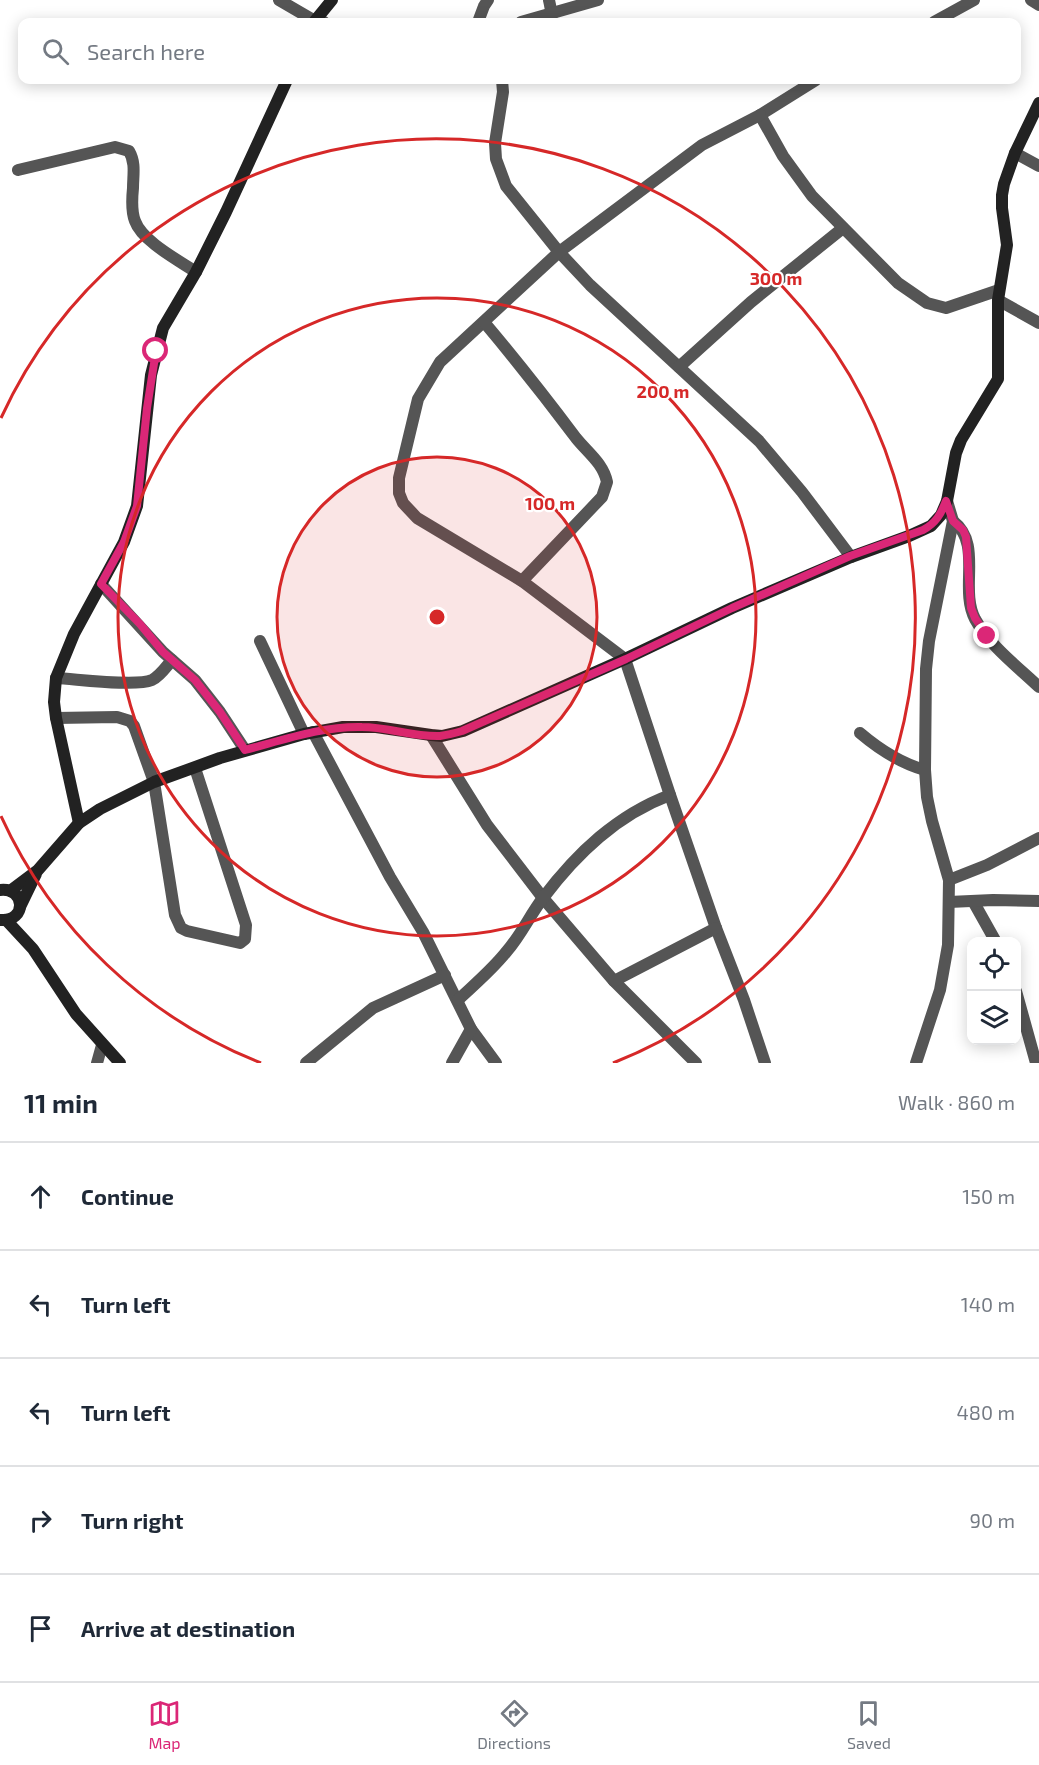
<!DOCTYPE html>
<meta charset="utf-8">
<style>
:root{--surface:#fff;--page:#f6f6f7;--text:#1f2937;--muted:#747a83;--line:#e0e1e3;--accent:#db2777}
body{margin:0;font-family:"Exo 2",sans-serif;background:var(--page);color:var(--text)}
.controls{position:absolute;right:18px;bottom:18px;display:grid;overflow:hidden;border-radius:12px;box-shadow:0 3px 15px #0003}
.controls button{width:54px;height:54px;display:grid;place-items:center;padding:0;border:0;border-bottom:2px solid var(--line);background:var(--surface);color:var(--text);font:30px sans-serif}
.stop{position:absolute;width:18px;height:18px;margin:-14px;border:4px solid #db2777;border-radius:50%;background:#fff}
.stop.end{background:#db2777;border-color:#fff;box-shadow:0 2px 6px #0008}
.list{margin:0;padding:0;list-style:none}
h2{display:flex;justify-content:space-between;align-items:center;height:78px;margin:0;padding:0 24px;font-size:26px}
h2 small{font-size:20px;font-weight:400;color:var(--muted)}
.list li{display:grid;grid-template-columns:39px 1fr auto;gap:18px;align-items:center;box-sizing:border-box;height:108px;padding:0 24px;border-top:2px solid var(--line)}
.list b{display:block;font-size:22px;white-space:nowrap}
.list em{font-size:20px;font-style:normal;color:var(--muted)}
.icon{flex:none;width:33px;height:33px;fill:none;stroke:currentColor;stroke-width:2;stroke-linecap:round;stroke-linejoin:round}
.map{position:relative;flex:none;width:1039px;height:1063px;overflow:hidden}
.search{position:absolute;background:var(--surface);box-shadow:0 3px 15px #0003;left:18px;right:18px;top:18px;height:66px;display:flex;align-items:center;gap:15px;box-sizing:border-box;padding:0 21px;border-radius:12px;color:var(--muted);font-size:22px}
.sheet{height:618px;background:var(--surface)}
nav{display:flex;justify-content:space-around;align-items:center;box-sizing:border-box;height:84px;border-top:2px solid var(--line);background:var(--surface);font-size:16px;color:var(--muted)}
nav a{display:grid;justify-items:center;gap:3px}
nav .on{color:var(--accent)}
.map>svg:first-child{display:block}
</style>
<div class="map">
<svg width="1039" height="1063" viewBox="0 0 1039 1063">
<rect width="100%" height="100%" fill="#fff"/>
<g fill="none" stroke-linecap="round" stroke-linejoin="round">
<g stroke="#555" stroke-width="12">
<path d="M 279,0 L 315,21 L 324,22"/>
<path d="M 549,0 L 552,15"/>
<path d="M 1031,0 L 1039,5"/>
<path d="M 478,22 L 484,6 L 488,0"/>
<path d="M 521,22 L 598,0"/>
<path d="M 934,22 L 974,0"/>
<path d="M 502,80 L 503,92 L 495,143 L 496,159 L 506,186 L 559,252 L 590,285 L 759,441 L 802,492 L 851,557"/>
<path d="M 816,80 L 760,115 L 783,156 L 812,196 L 898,283 L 927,303 L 946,308 L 999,290"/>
<path d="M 760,115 L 702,145 L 559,252 L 440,362 L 418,399 L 399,478 L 399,493 L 403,503 L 417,518 L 522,581 L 625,659 L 670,795 L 716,928 L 744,1000 L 765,1063"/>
<path d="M 1015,153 L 1039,166"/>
<path d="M 18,170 L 115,147 L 129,151 C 136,163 133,175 133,188 C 132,198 131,211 135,221 C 142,241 178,260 196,272"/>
<path d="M 998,300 L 1039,323"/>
<path d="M 484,322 C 516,360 546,398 576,438 C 588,453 603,463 607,482 L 602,497 L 522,581"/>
<path d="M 679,367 L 751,302 L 843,228"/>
<path d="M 953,521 C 983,544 959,588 975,619 C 990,646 1017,666 1039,687"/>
<path d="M 101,584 L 163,652 L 195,680 L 220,712 L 245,750"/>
<path d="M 260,641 L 304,734"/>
<path d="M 56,678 C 77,679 135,687 152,680 C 160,676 166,667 172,660"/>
<path d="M 56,718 L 117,717 L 130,721 L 134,726 L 154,782 L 175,915 L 181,928 L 187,931 L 240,943 L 245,939 L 246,925 L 195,768"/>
<path d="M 313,732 L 390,877 L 423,932 L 471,1029 L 496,1063"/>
<path d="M 860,733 C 880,750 900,763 925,770"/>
<path d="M 431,735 L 487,825 L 543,898 L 614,981 L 696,1063"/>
<path d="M 949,880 L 987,865 L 1039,838"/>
<path d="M 973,901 L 996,942"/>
<path d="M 949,902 L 993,900 L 1039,901"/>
<path d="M 614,981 L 716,928"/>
<path d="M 1016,991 L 1036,1063"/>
<path d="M 458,1000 C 475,984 493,969 507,951 C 521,935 530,915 543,898 C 577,853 617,815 670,795"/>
<path d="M 97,1063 L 102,1045"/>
<path d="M 306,1063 L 373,1008 L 445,975"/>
<path d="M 452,1063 L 471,1029"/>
<path d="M 916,1063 L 940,990 L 948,945 L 949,880 L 932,821 L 927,797 L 925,770 L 926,669 L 929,641 L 953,521 L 947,501"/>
</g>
<g stroke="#222" stroke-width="12">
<path d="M 314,22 L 332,0"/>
<path d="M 79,823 L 56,718 L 54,702 L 56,678 L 74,634 L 124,542 L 137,506 L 151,375 L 163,328 L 196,272 L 226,212 L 287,80"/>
<path d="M 0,890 C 26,887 27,922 1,920"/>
<path d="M 10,891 L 38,870 L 79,823 L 100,809 L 154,782 L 220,758 L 304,734 L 343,727 L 376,727 L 431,735 L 442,736 L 463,731 L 625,659 L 732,608 L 851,557 L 909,536 L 931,526 L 941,515 L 947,501 L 956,453 L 961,440 L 998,379 L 998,300 L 1007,245 L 1002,208 L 1002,195 L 1004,184 L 1015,153 L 1039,103"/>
<path d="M 20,907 L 36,874"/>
<path d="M 7,921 L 33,949 L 76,1014 L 120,1063"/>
</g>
</g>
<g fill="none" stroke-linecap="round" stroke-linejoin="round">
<path stroke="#db2777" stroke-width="8" d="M 156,351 L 147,408 L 137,506 L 124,542 L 101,584 L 140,624 L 163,652 L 195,680 L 220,712 L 245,750 C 283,740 322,726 362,727 C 388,727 413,737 440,736 C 447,735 455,733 462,731 L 626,659 L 732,608 L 850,556 L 923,530 C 936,523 941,514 946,501 L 953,521 L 963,530 L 966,537 L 971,608 L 975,618 L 987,636"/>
</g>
<circle cx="437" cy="617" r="160" fill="#d62828" fill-opacity=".12"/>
<g fill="none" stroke="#d62828" stroke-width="3">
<circle cx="437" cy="617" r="160"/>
<circle cx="437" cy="617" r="319"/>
<path d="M261 1063A479 479 0 0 1 1 816M1 418A479 479 0 1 1 613 1063"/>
</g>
<circle cx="437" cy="617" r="9" fill="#d62828" stroke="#fff" stroke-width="3"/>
<g font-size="18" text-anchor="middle" font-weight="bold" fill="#d62828" stroke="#fff" stroke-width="4.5" stroke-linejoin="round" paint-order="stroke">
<text x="776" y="285">300 m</text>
<text x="663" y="398">200 m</text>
<text x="550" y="510">100 m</text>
</g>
</svg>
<div class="controls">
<button><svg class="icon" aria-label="locate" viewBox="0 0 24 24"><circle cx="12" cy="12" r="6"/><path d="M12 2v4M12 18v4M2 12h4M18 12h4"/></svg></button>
<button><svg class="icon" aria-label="layers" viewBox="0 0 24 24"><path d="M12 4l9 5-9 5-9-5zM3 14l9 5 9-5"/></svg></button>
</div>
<div class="stop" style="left:156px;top:351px"></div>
<div class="stop end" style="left:987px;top:636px"></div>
<div class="search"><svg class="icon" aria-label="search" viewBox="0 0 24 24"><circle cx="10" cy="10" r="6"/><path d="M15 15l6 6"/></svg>Search here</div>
</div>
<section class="sheet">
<h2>11 min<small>Walk · 860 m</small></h2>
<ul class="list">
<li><svg class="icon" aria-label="ahead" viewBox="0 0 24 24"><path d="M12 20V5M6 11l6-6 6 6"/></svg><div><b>Continue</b></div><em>150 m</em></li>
<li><svg class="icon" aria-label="left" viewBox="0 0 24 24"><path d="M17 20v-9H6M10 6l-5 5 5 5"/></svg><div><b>Turn left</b></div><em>140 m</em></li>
<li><svg class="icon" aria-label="left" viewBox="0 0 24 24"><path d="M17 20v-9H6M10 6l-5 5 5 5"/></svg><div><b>Turn left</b></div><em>480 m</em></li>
<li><svg class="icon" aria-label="right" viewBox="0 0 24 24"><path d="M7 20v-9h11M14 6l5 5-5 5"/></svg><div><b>Turn right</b></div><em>90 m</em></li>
<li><svg class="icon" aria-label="arrive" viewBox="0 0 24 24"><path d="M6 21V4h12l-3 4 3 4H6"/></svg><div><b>Arrive at destination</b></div></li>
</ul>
</section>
<nav>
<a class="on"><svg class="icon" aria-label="map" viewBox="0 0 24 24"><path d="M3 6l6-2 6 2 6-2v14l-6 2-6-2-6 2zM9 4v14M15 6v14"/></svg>Map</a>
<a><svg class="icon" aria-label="directions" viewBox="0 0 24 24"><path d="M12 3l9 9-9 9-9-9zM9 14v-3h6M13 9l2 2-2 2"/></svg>Directions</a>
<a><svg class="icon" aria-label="saved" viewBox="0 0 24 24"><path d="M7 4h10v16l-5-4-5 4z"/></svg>Saved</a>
</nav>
